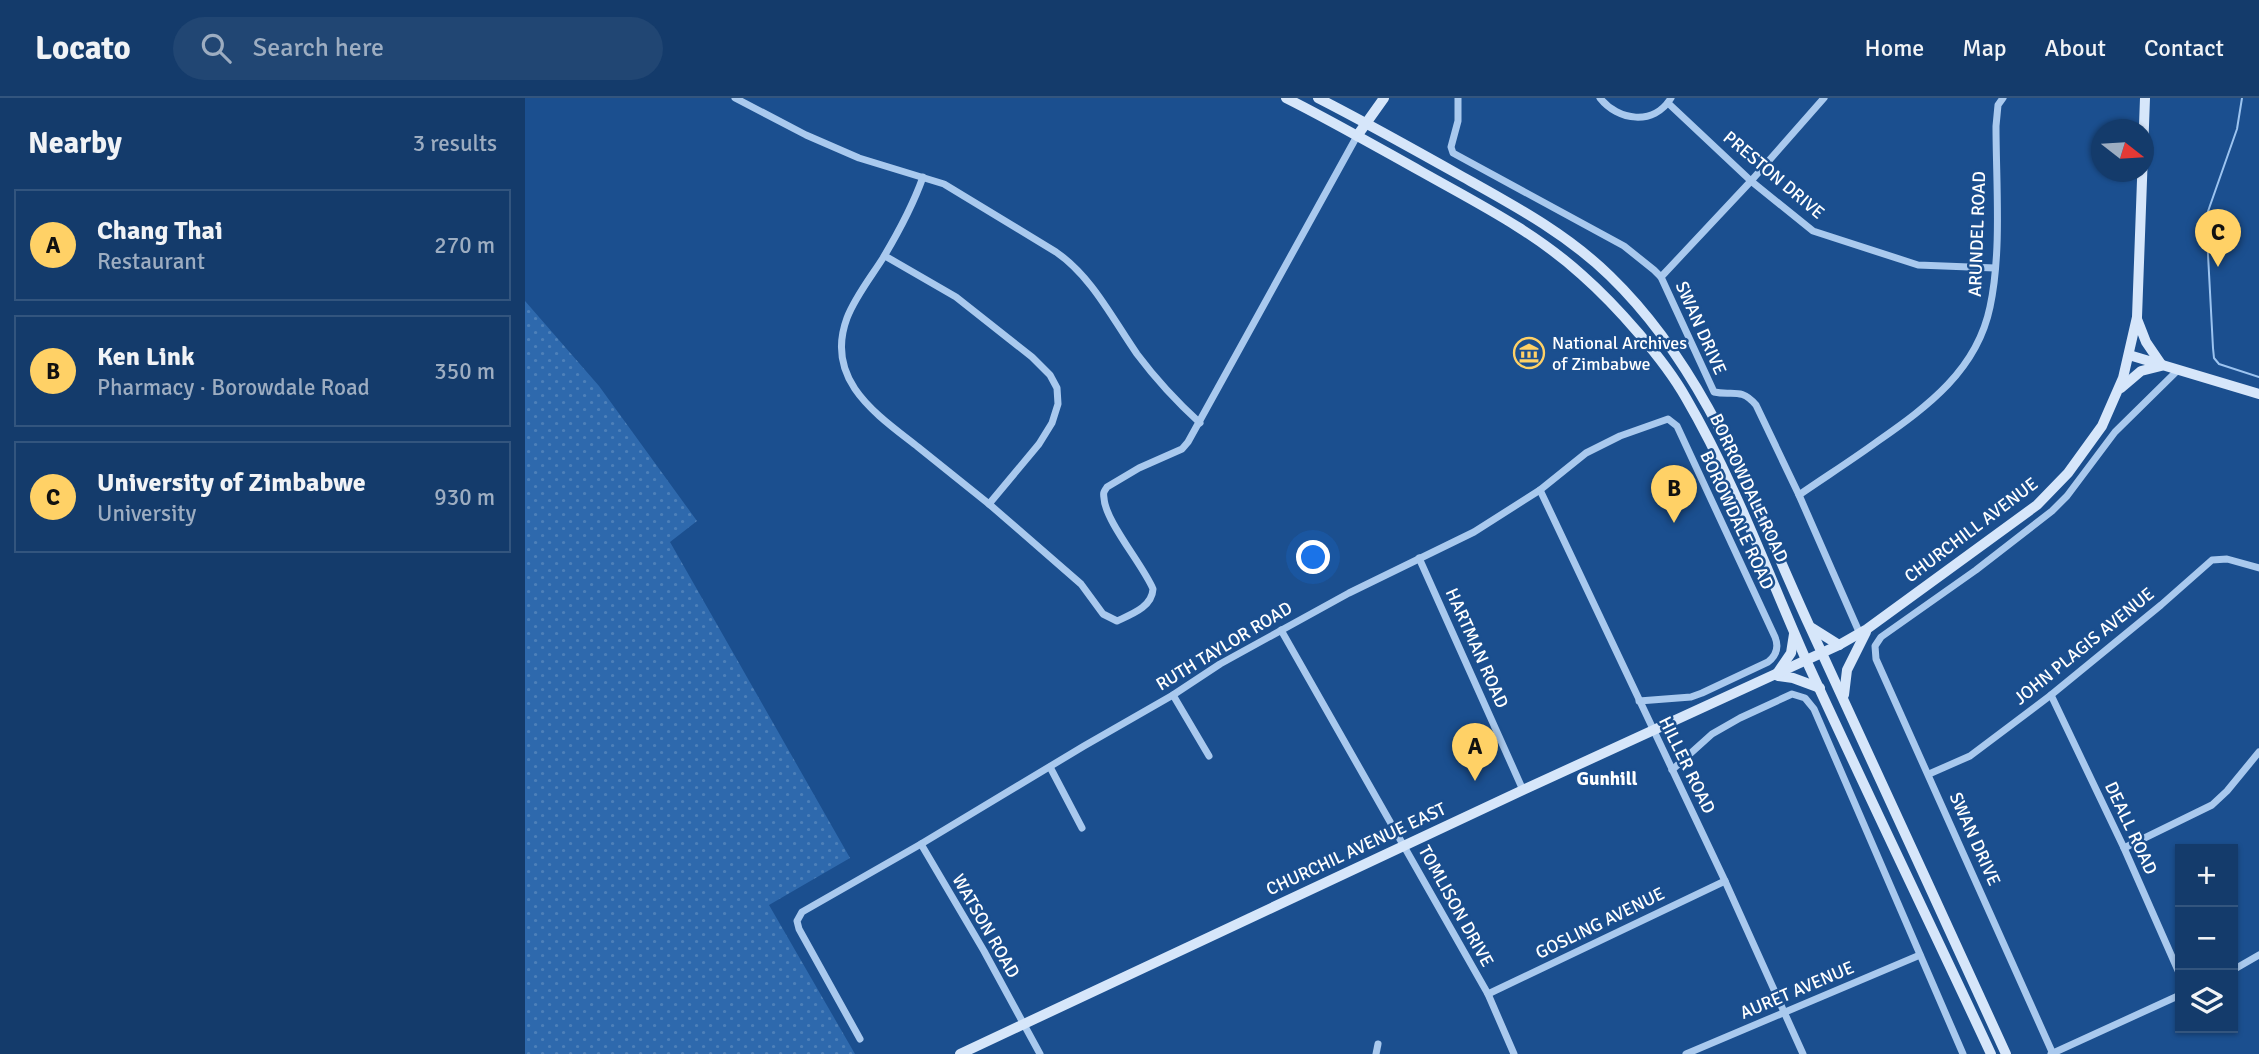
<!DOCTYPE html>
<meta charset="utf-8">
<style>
:root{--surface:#143b6b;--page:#214673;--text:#f1f3f6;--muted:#9dadc1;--line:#33557e;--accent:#ffd166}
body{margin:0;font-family:Signika,sans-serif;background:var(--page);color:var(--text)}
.controls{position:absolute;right:21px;bottom:21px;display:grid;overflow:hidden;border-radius:0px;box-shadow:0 2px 5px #0004}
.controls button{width:63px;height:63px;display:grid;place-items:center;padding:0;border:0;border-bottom:2px solid var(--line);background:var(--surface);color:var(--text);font:35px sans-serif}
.compass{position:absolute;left:1566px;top:21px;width:63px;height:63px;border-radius:50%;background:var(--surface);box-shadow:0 2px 5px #0004;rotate:107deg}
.you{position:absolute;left:789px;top:460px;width:24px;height:24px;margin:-18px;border:5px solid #fff;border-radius:50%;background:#1a73e8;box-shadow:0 0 0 10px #1a73e833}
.badge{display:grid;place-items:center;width:46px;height:46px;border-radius:50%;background:var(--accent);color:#111;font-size:23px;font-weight:700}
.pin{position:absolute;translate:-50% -58px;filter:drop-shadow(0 2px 4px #0008)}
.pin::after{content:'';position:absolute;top:37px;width:24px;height:21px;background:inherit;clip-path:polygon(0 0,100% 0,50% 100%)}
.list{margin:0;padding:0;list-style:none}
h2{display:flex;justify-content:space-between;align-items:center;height:91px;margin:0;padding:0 28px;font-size:30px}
h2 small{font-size:23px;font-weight:400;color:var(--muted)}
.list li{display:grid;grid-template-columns:46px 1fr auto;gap:21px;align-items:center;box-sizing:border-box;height:112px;margin:0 14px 14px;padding:0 14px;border:2px solid var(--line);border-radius:0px}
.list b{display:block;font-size:26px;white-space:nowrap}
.list p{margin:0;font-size:23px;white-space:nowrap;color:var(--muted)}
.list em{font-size:23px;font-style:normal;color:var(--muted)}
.icon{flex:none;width:38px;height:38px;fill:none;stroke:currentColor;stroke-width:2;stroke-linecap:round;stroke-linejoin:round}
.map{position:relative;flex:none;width:1734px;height:956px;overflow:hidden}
header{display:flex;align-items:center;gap:42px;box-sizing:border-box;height:98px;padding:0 35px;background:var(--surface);border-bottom:2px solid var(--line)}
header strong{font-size:33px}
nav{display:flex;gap:38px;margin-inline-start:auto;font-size:24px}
.search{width:490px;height:63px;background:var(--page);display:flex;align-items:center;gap:18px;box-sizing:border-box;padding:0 24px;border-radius:38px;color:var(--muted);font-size:26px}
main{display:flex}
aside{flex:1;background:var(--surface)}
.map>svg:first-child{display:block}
</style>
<header>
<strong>Locato</strong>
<div class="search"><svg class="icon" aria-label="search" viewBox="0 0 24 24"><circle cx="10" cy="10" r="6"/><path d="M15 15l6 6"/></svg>Search here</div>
<nav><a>Home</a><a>Map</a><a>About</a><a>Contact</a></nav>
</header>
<main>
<aside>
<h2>Nearby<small>3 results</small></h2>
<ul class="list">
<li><span class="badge">A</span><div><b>Chang Thai</b><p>Restaurant</p></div><em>270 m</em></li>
<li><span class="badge">B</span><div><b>Ken Link</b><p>Pharmacy · Borowdale Road</p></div><em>350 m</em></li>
<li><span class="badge">C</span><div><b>University of Zimbabwe</b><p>University</p></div><em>930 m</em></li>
</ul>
</aside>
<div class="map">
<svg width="1734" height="956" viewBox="0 0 1734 956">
<defs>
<pattern id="grass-dots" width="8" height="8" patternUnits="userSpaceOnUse" patternTransform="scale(1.75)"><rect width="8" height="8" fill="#2e69ad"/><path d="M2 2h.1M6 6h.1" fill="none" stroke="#4d80b9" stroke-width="1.8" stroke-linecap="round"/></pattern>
</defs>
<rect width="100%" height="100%" fill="#1b4f8f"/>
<path fill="url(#grass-dots)" d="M 0,203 L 74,288 L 172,423 L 145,444 L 325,760 L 244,807 L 330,956 L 0,956 Z"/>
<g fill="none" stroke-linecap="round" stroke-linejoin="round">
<path stroke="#9cc4f0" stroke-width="2" d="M 1717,0 L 1712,31 L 1681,119 L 1688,250 L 1689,260 L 1694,266 L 1734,279"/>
<g stroke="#a9c9ee" stroke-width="7">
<path d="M 210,0 L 281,37 L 334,60 L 419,86 L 531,154 C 567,179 587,220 612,256 C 630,280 652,304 675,325"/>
<path d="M 933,0 L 933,23 L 926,49 L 928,55 L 1099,148 L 1129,172 L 1136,179 L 1189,294 C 1207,298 1216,289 1231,307 L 1274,397 L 1335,536"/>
<path d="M 1075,0 C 1093,23 1129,28 1146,0"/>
<path d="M 1143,5 L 1226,83 L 1288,133 L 1393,167 L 1470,170"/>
<path d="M 398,79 C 388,107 373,135 358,160 C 346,179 330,199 322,220 C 299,282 351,316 393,349 C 417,368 440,387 464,406"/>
<path d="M 360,158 L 431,199 L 507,259 L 525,277 L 532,290 L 533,306 L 527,325 L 514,346 L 464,406 L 556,486 L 578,516 L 592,523 C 607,516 627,509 628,491 C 618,467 580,423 579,400 C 578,394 579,394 582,389 L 614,370 L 657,351 L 663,344 L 832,38"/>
<path d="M 1136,179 L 1226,83 L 1299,0"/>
<path d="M 1015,392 L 1200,783 L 1278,956"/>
<path d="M 1274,397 C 1300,379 1327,362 1353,343 C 1403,308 1452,272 1465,209 C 1477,153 1471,85 1471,28 L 1473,7 L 1478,0"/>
<path d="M 894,460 L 998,692"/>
<path d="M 756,532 L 963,896 L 989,956"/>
<path d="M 648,597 L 684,658"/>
<path d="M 1526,597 L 1599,750 L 1655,877"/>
<path d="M 525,669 L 557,730"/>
<path d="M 1147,672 L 1187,636 L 1215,620 L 1267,596 L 1280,600 L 1289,611 L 1438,956"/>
<path d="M 1404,676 L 1445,658 L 1526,597 L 1636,507 L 1687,462 L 1702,461 L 1734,470"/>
<path d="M 396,746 L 459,853 L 515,956"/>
<path d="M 1599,750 L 1687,707 L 1702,693 L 1734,654"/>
<path d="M 1708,872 L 1734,857"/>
<path d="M 963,896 L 1200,783"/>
<path d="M 335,941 L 274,831 L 272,823 L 277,814 L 396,746 L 559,648 L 648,597 L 695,566 L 824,495 L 949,434 L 1015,392 L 1061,355 L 1095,338 L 1143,321 L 1152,328 L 1250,539 C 1254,549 1252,557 1243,564 L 1177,595 L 1166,599 L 1114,603"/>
<path d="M 851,956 L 853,946"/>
<path d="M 1161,956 L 1395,857"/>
<path d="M 1526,956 L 1655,897"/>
<path d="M 1528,956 L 1351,561 L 1350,548 L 1356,539 L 1451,472 L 1527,413 L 1542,398 L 1590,334 L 1653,272"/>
</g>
<g stroke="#d6e6fa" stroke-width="10">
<path d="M 761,0 C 807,23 852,49 897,74 C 952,105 1010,134 1057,177 C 1091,207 1139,261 1161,300 C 1210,384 1243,476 1282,564 C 1342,695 1405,825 1466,956"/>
<path d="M 793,0 C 842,25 890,52 938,79 C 990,108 1042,136 1085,178 C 1184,274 1228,405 1284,527 C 1351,670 1415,813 1481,956"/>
<path d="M 832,38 L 859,0"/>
<path d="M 1612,221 L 1621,244 L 1636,266"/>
<path d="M 1604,257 L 1734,296"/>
<path d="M 1596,290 L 1616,273 L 1636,268"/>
<path d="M 1287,530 L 1314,547"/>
<path d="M 1251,577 L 1266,555 L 1269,536"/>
<path d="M 1253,578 L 1268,580 L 1295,590"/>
<path d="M 1319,597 L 1322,572 L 1341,534"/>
<path d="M 435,956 L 998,692 L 1314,547 L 1342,531 L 1512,407 L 1543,375 L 1577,328 L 1598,280 L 1612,219 L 1620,0"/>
</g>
</g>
<defs>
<g id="museum-ring" transform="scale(1.575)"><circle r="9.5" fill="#1b4f8f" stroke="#ffd166" stroke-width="1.5"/><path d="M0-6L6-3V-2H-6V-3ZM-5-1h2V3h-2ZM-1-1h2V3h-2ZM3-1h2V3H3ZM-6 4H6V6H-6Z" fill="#ffd166"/></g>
</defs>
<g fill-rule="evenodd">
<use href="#museum-ring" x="1004" y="255"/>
</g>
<g text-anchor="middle" stroke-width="5" stroke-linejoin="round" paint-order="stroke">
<g font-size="18" fill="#fff" stroke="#1b4f8f">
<text transform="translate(1249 77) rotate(40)" y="6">PRESTON DRIVE</text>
<text transform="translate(1452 136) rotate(-88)" y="6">ARUNDEL ROAD</text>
<text transform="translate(1176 230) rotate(66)" y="6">SWAN DRIVE</text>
<text transform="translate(1224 390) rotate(65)" y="6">BORROWDALE ROAD</text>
<text transform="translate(1212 422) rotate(65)" y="6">BOROWDALE ROAD</text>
<text transform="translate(1446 432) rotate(-37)" y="6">CHURCHILL AVENUE</text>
<text transform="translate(699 548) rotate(-31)" y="6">RUTH TAYLOR ROAD</text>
<text transform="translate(1559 548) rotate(-39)" y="6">JOHN PLAGIS AVENUE</text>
<text transform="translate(952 550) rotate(66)" y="6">HARTMAN ROAD</text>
<text transform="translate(1162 667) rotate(64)" y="6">HILLER ROAD</text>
<text transform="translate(1606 730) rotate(65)" y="6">DEALL ROAD</text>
<text transform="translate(1450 741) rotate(66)" y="6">SWAN DRIVE</text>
<text transform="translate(831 751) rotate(-25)" y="6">CHURCHIL AVENUE EAST</text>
<text transform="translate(931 808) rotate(61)" y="6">TOMLISON DRIVE</text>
<text transform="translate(1075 825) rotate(-26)" y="6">GOSLING AVENUE</text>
<text transform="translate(461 828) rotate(60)" y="6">WATSON ROAD</text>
<text transform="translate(1272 892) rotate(-23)" y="6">AURET AVENUE</text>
</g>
<g font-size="18" fill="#fff" stroke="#1b4f8f" text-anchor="start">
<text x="1027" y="251">National Archives<tspan x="1027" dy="21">of Zimbabwe</tspan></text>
</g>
<g font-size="19" font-weight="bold" fill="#fff" stroke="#1b4f8f">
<text x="1082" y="687">Gunhill</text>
</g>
</g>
</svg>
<div class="controls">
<button>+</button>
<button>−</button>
<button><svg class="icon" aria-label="layers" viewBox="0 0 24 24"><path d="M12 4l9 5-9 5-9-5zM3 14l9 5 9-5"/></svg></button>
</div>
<svg class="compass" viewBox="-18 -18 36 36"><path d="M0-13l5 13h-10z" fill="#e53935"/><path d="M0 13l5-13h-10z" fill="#9dadc1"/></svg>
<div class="you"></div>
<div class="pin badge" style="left:950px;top:683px">A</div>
<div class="pin badge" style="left:1149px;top:425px">B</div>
<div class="pin badge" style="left:1693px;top:169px">C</div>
</div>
</main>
